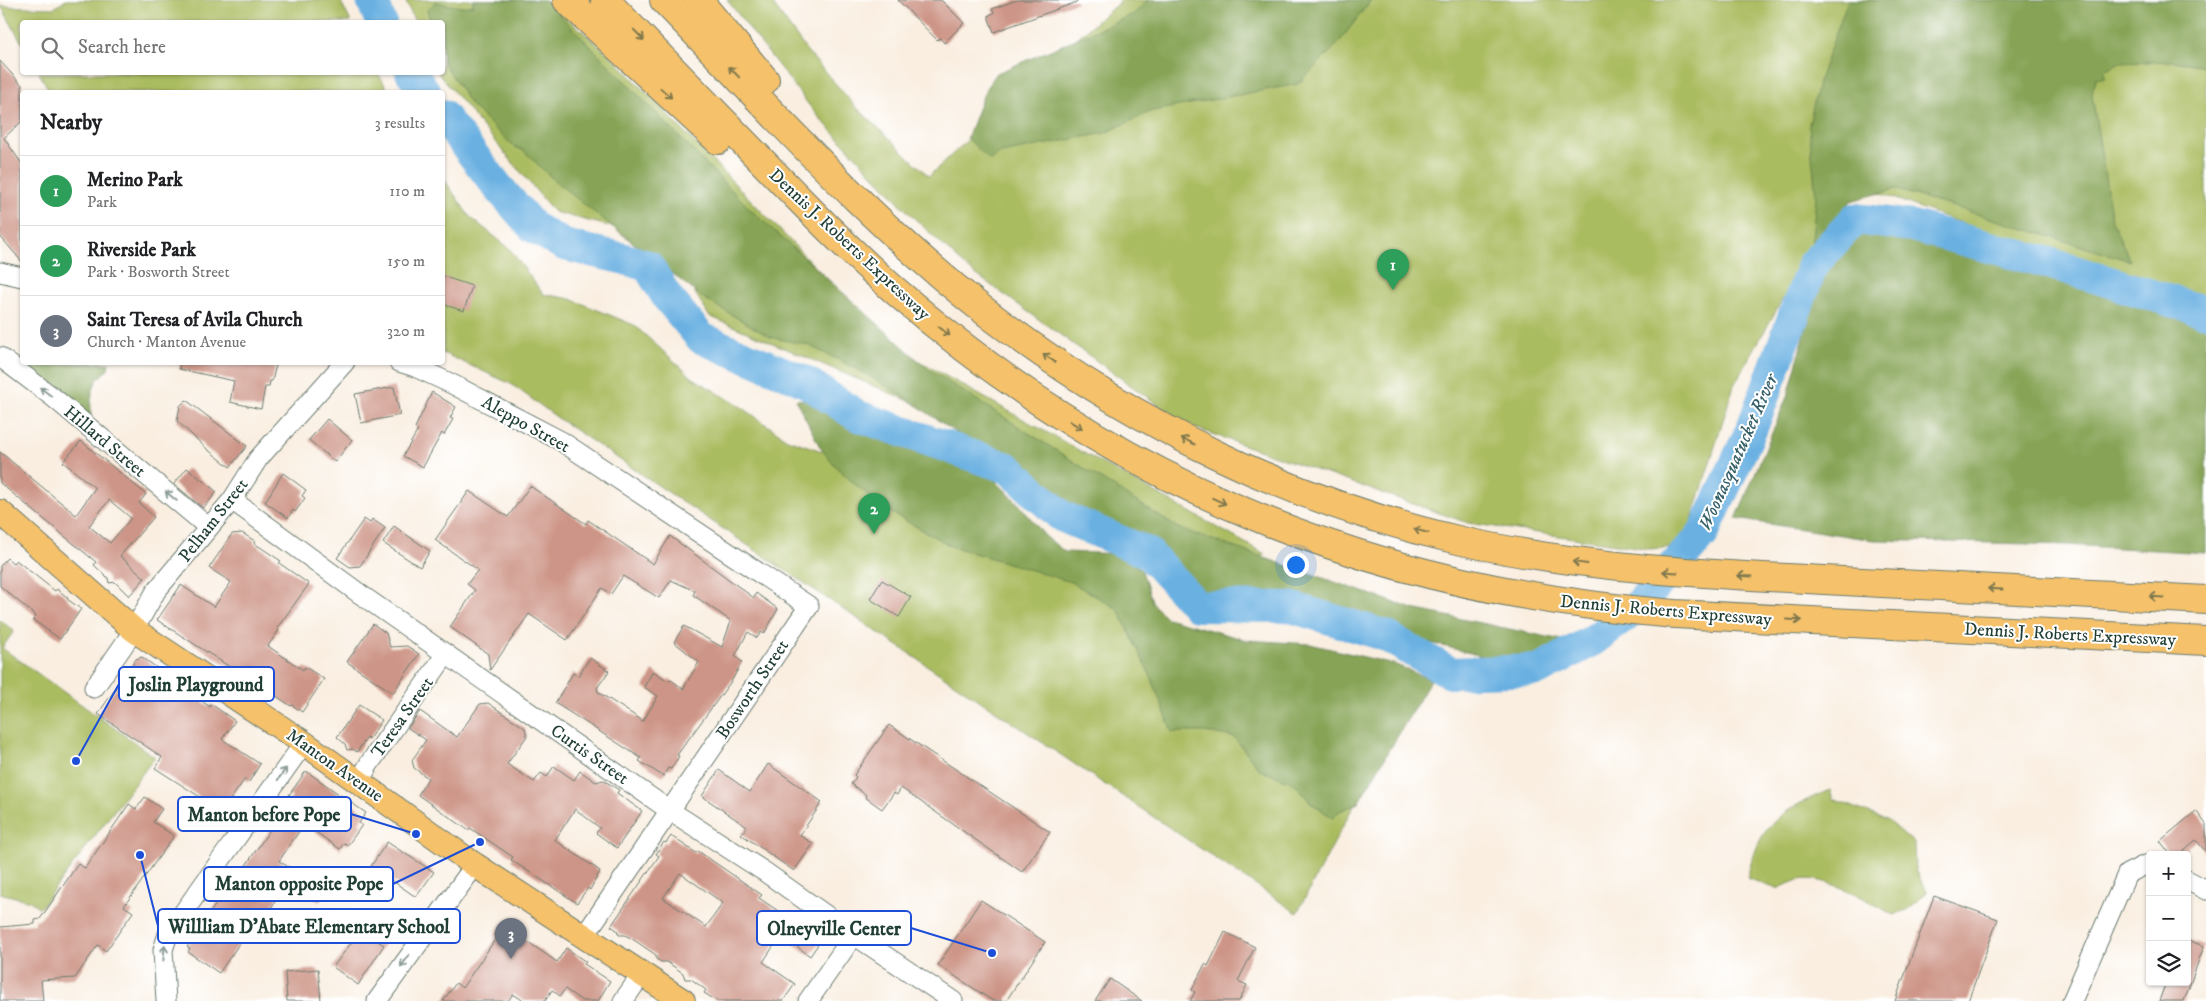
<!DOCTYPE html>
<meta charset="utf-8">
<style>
:root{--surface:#fff;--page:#f6f6f6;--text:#202124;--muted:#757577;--line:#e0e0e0;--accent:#1f6fb2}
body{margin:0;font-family:"IM FELL DW Pica",serif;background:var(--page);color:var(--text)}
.controls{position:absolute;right:15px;bottom:15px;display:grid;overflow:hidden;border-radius:5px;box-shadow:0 1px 4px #0004}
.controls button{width:45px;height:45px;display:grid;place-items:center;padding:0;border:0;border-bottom:1px solid var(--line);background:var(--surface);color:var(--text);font:25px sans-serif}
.you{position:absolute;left:1295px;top:564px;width:18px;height:18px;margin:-12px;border:4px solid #fff;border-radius:50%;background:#1a73e8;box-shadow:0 0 0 8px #1a73e833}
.badge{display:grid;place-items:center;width:32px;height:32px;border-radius:50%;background:var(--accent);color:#fff;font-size:16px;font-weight:700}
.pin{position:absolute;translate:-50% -41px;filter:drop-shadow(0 1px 2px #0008)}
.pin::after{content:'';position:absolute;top:26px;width:18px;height:15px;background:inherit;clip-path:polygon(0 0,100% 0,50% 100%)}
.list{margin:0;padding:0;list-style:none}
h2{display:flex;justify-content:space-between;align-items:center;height:65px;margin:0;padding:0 20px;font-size:21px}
h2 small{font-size:16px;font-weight:400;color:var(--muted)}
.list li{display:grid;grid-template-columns:32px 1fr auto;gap:15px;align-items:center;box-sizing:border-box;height:70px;padding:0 20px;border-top:1px solid var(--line)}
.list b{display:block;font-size:19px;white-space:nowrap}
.list p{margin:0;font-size:16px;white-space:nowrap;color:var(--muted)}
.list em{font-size:16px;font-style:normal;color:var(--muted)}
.icon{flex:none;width:28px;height:28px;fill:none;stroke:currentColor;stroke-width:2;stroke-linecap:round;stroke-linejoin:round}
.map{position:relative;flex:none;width:2206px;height:1001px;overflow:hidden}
.search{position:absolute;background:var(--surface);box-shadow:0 1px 4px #0004;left:20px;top:20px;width:425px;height:55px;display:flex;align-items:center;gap:12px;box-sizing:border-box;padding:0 18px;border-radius:5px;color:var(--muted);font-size:19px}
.panel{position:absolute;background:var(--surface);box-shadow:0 1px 4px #0004;left:20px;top:90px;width:425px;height:275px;border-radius:5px}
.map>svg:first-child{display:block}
</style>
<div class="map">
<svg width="2206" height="1001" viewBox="0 0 2206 1001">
<rect width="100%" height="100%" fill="#fff"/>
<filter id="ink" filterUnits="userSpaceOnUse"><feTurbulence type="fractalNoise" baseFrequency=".02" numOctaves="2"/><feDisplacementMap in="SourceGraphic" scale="10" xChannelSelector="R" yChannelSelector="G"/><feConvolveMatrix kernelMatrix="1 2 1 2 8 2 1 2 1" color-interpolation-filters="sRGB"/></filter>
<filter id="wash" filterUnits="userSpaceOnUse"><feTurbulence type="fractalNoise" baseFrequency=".0096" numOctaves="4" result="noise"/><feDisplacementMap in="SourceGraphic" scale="20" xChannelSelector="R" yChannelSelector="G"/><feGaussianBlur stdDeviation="1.12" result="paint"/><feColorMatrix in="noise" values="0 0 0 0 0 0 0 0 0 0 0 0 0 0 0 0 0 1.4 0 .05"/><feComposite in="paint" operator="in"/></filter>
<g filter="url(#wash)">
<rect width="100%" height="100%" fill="#f9eee0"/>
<g fill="#aabc60" stroke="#647c4a">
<path d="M 66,0 L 340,0 L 351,22 L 22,22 L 22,43 L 1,6 L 54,8 Z"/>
<path d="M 405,0 L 546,0 L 612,57 L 892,346 L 1265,554 L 1212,591 L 1003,441 L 709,316 L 663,240 L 554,212 L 438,73 L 442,72 L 442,22 L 415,22 Z"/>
<path d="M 727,0 L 770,0 L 807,51 L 855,106 L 929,176 L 1077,38 L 1122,0 L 2206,0 L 2206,312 L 1849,182 L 1734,385 L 1684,546 L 1650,549 L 1468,523 L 1186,425 L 967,268 L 909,213 L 816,114 Z"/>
<path d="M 39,73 L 378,73 L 389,92 L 50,92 Z"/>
<path d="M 442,176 L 469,216 L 509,248 L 543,294 L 571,299 L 634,325 L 693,378 L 743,408 L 787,439 L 825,452 L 1136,614 L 1410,699 L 1297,913 L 562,421 L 511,384 L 443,353 Z"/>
<path d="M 0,620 L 14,631 L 2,648 L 155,757 L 40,908 L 30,901 L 0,893 Z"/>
<path d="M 1830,790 L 1833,799 L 1889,821 L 1914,843 L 1915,870 L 1927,892 L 1909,909 L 1893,915 C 1872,902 1824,874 1799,880 C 1791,882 1784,886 1777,889 L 1747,878 C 1750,867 1753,855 1758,845 C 1770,815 1803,801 1830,790 Z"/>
</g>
<g fill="#87a456" stroke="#537045">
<path d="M 473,0 L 545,0 L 752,211 L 928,369 L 1178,528 L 1413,609 L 1567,641 L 1551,651 L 1530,658 L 1497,660 L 1381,630 L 1237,607 L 1180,579 L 1147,555 L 1084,522 L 909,400 L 859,370 L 808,345 L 770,337 L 703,298 L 556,182 L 524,151 L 513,146 L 471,105 L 443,62 L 442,22 L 431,22 L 427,10 L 435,2 L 461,7 L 473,5 Z"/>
<path d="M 1148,0 L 1371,0 L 1337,45 L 1298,84 L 1152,111 L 1105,133 L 1001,153 L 990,160 L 967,138 L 986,88 L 997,73 L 1134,14 Z"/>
<path d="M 1848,0 L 2206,0 L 2206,66 L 2172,61 L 2118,63 L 2104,71 L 2105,78 L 2095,78 L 2092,95 L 2112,221 L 2130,261 L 1895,189 L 1851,201 L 1811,250 L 1816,197 L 1809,125 L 1818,83 Z"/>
<path d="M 1885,225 L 1942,234 L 2112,298 L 2206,328 L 2206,553 L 2067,545 L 1874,540 L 1736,519 L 1789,392 L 1821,273 L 1832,251 L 1861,227 Z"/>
<path d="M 32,363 L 109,363 L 108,370 C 87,382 91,409 91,430 L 24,372 Z"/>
<path d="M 828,397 L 863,410 L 935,451 L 990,475 L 1019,504 L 1045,536 L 1065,552 L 1125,554 L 1142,571 L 1153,604 L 1167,618 L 1246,640 L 1310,644 L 1394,664 L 1431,680 L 1358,803 L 1338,812 L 1333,818 L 1311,803 L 1294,783 L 1260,770 L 1234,737 L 1204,732 L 1172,732 L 1152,679 L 1118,609 L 1071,582 L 951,546 L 881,507 L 837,468 L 820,447 L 796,400 Z"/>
</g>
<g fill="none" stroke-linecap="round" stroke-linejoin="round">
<g stroke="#6bb1e2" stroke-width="32">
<path d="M 372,0 L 381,22"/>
<path d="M 411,72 L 425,92"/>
<path d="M 442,115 L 498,187 L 533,227 L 564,245 L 625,259 L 648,266 L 667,297 L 701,338 L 806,382 L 858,416 L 1008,468 L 1061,516 L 1148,553 L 1197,606 L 1290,607 L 1384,635 L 1451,673 L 1538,670 L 1592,641 L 1634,610 L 1703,534 L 1752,428 L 1813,264 L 1855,219 L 1912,226 L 2049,263 L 2206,312"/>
</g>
</g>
<g id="blocks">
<g fill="#cd9587" fill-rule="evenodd">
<path d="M 898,0 L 941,0 L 964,23 L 944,43 L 940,38 L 937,40 Z"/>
<path d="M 1017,0 L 1076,0 L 1077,2 L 994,32 L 989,19 L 989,15 L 994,13 L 992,9 Z"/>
<path d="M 0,61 L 22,85 L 22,121 L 4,138 L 22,164 L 22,262 L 0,236 Z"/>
<path d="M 442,276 L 472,286 L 464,311 L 442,304 Z"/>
<path d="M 180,362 L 274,362 L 273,365 L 276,365 L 272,381 L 270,381 L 269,387 L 265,387 L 261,409 L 230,402 L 234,381 L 179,369 Z"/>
<path d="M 394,387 L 400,415 L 361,423 L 355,394 Z"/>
<path d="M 432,392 L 456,407 L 450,418 L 453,419 L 444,435 L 442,433 L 438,440 L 423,467 L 403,456 L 418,430 L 415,428 Z"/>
<path d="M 186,400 L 247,446 L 230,467 L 207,449 L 177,421 L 180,406 Z"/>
<path d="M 327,419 L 352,440 L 335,462 L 309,440 Z"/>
<path d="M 81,441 L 146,494 L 139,503 L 154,517 L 120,556 L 145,578 L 129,596 L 115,582 L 109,583 L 108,578 L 94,565 L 96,562 L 0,483 L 0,452 L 76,515 L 95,488 L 63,462 ZM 109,500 L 131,518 L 110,543 L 89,526 Z"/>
<path d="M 187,468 L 217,492 L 203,508 L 174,484 Z"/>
<path d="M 283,473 L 306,490 L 302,496 L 305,498 L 295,512 L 293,510 L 288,518 L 265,502 Z"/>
<path d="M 530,486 L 586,524 L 588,520 L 653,564 L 670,536 L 754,598 L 756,593 L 778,609 L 764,634 L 761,632 L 757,638 L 748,632 L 735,656 L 742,662 L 732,680 L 677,755 L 679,756 L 671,769 L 668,768 L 663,776 L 639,761 L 641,758 L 555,703 L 573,673 L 578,676 L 590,658 L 609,671 L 597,688 L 598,692 L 643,721 L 658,696 L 644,687 L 653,671 L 668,681 L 670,679 L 683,689 L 699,662 L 674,642 L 684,626 L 722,647 L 731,621 L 693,595 L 695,591 L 671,580 L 659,598 L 623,576 L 611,594 L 602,588 L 567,640 L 529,614 L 490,670 L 488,654 L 450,627 L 475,590 L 467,584 L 478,570 L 435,540 L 469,491 L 508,517 Z"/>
<path d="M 364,519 L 370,523 L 372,519 L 385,528 L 360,566 L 350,567 L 337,558 Z"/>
<path d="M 394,526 L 430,551 L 420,567 L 383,543 Z"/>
<path d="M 242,533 L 255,541 L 254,543 L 281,561 L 279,563 L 309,584 L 277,628 L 279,630 L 268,646 L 303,670 L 305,667 L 324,679 L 302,712 L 292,705 L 291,706 L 248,677 L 247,678 L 157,620 L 181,585 L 214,607 L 231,582 L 209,568 L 232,534 Z"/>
<path d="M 7,558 L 13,563 L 16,560 L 55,591 L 57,589 L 68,598 L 67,599 L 81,609 L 60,639 L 33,620 L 36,616 L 0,586 L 0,566 Z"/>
<path d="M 882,580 L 911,597 L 899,617 L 870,599 Z"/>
<path d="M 373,624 L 386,633 L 390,647 L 407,646 L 419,654 L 393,693 L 347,662 Z"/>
<path d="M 142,657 L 210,707 L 211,704 L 235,721 L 222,739 L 260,764 L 249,782 L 245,779 L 222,811 L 155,768 L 162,757 L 98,714 L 136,659 Z"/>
<path d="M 488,703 L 525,728 L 527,736 L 507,764 L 534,782 L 541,773 L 547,777 L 554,766 L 574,780 L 580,771 L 596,782 L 603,780 L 619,790 L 617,793 L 642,811 L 617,848 L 596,833 L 600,828 L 575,809 L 555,840 L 600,871 L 590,890 L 588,888 L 577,903 L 511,860 L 513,857 L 470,828 L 468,830 L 418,795 L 428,778 L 414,768 L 412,760 L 426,740 L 408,728 L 420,711 L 457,737 L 480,704 Z"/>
<path d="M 359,705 L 382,720 L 369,739 L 367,737 L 357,752 L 353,749 L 347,750 L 345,744 L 337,737 Z"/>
<path d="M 889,725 L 1050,832 L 1022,872 L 901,788 L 897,795 L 894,793 L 882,809 L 865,797 L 866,795 L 851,784 L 856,777 L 854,775 Z"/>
<path d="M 768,764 L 822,802 L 800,835 L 813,844 L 794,871 L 741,834 L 747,827 L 702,796 L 719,770 L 750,792 Z"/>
<path d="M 306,771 L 366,813 L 359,823 L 362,825 L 348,845 L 344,843 L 340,849 L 304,824 L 279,861 L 295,871 L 269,911 L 278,917 L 269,928 L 257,918 L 219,973 L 188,952 L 190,949 L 187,947 L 232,880 L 233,881 L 236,876 L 238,877 L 292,797 L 289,795 Z"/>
<path d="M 145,797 L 162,809 L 153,822 L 174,836 L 124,906 L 133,912 L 106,951 L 98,945 L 75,978 L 41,980 L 43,1001 L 0,1001 L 0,927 L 35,924 L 35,920 L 40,919 L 78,864 L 85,868 L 129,804 L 136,809 Z"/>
<path d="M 2196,811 L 2206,824 L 2206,852 L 2196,840 L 2178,855 L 2171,855 L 2160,841 Z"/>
<path d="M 671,836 L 696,853 L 698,851 L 762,895 L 759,898 L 821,940 L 810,956 L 781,935 L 763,962 L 795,984 L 783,1001 L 717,1001 L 704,993 L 706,990 L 691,979 L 685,979 L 683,973 L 667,962 L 661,962 L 656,959 L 656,955 L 634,940 L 625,935 L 619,935 L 617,930 L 611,926 L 659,856 L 656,854 L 664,842 L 666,843 ZM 680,873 L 723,903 L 706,927 L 663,898 Z"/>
<path d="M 387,842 L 434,872 L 416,897 L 371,866 Z"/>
<path d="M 314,880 L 328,889 L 319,902 L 305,893 Z"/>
<path d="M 1934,896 L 1998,919 L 1968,1001 L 1895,1001 Z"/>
<path d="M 981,900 L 1045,942 L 1006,1001 L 993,1001 L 938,965 Z"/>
<path d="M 502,924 L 557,962 L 566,948 L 586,962 L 584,964 L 610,981 L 598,1001 L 582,1001 L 565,989 L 560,996 L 552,990 L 545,1001 L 524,1001 L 513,994 L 508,1001 L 443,1001 L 456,983 L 462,988 L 497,937 L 495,935 Z"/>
<path d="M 361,930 L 384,945 L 358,985 L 333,967 Z"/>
<path d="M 1225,932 L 1255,947 L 1238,981 L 1247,985 L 1239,1001 L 1190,1001 L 1195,992 L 1192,990 L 1205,964 L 1208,966 Z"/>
<path d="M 2187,940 L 2204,946 L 2184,1001 L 2159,1001 L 2166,982 L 2187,982 Z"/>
<path d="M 318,969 L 321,1001 L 287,1001 L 285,972 Z"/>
<path d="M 1110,979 L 1142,1001 L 1095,1001 Z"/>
</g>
</g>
</g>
<g filter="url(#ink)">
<use href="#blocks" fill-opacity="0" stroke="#6b7b70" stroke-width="1"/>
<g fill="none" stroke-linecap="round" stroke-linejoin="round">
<g stroke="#6b7b70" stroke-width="21">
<g id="minor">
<path d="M 0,272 L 22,277"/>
<path d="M 0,357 L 54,398 L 208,527"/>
<path d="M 399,362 L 415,367 L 452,384 L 561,441 L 809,606 L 585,935"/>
<path d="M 232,500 L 360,594 L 669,810 L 765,872 L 854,935 L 953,1001"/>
<path d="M 94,688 L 134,630 L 156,591 L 232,500 L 258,459 L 345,362"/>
<path d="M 359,782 L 369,764 L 446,654"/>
<path d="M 2187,880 L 2206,890"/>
<path d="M 166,1001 L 163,950 L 168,934 L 304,743"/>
<path d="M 377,1001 L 475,865"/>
<path d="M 623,1001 L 642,974"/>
<path d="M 808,1001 L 854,935"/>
<path d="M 2072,1001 L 2127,874 L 2145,865 L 2150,866"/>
</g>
</g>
<g stroke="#6b7b70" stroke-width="26">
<path id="major" d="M 0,512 L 134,630 L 304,743 L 475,865 L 683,1001"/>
</g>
<g stroke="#6b7b70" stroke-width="30">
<g id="highway">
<path d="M 567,0 L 718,140"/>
<path d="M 605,0 C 657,54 709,107 761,160 C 806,206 850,252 899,294 C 1123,489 1380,591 1675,614 L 2206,641"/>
<path d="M 664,0 C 770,109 873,227 995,319 C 1134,424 1292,502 1462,541 C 1582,568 1702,574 1824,580 C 1952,587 2079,593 2206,600"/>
<path d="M 698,0 L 765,80"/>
</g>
</g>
<use href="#minor" stroke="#fff" stroke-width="19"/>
<use href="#major" stroke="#f5c16b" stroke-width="24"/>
<use href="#highway" stroke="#f5c16b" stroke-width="28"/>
</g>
<defs><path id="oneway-shaft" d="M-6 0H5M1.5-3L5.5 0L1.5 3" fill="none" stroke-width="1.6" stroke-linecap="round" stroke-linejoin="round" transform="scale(1.25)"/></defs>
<g stroke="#7f784d">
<use href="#oneway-shaft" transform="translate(639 35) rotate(46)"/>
<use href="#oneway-shaft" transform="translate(734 72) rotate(-134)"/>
<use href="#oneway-shaft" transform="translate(666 93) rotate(42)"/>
<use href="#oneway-shaft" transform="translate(944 331) rotate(39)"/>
<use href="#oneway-shaft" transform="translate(1049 358) rotate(-145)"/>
<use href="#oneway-shaft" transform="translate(1076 425) rotate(32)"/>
<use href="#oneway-shaft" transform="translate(1188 441) rotate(-153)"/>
<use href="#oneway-shaft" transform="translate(1219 501) rotate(24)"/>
<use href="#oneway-shaft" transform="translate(1421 531) rotate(-165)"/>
<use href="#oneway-shaft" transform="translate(1580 563) rotate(-172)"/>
<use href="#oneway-shaft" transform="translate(1670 572) rotate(-176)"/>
<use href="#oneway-shaft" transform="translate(1745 576) rotate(-177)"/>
<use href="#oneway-shaft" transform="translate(1995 589) rotate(-177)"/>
<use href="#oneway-shaft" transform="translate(2157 597) rotate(-177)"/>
<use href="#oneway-shaft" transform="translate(1794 620) rotate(3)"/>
</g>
<g stroke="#8f9e9a">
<use href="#oneway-shaft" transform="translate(46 392) rotate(-143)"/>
<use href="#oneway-shaft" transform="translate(171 496) rotate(-140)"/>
<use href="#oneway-shaft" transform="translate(282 774) rotate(-54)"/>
<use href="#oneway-shaft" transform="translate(164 953) rotate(-85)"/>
<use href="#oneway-shaft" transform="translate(405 961) rotate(125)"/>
</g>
</g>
<g text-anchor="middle" stroke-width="4" stroke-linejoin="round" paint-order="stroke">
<g font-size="18" fill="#1f3d34" stroke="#fff">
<text transform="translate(850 244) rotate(43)" y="6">Dennis J. Roberts Expressway</text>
<text transform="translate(526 424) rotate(29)" y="6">Aleppo Street</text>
<text transform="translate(105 441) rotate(40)" y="6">Hillard Street</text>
<text transform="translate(213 520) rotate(-52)" y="6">Pelham Street</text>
<text transform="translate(1666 610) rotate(5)" y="6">Dennis J. Roberts Expressway</text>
<text transform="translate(2070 634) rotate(3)" y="6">Dennis J. Roberts Expressway</text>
<text transform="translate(752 689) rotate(-56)" y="6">Bosworth Street</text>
<text transform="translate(402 717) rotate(-55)" y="6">Teresa Street</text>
<text transform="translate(590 754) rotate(35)" y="6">Curtis Street</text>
<text transform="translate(335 765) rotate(35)" y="6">Manton Avenue</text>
</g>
<g font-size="19" font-style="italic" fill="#366068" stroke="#fff">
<text transform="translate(1737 452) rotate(-66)" y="7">Woonasquatucket River</text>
</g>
</g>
<path fill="none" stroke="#1d4ed8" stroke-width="2" d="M76 761L119 684M416 834L351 814M480 842L393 884M140 855L158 926M992 953L911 928"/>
<g fill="#1d4ed8" stroke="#fff" stroke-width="2">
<circle cx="76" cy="761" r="5"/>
<circle cx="416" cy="834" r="5"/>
<circle cx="480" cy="842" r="5"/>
<circle cx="140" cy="855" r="5"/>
<circle cx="992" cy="953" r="5"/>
</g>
<g fill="#fff" stroke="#1d4ed8" stroke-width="2">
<rect x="119" y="667" width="155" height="34" rx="5"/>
<rect x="178" y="797" width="173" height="34" rx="5"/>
<rect x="204" y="867" width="189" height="34" rx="5"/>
<rect x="158" y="909" width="302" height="34" rx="5"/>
<rect x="757" y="911" width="154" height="34" rx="5"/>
</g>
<g font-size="19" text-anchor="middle" font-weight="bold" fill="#1f3d34">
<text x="196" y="691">Joslin Playground</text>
<text x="264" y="821">Manton before Pope</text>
<text x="299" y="890">Manton opposite Pope</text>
<text x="309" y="933">Willliam D'Abate Elementary School</text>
<text x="834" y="935">Olneyville Center</text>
</g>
</svg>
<div class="controls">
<button>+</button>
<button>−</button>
<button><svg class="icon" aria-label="layers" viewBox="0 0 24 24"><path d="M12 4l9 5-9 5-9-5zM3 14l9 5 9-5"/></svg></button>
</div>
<div class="you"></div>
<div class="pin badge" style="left:1393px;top:290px;background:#2e9e5b">1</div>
<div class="pin badge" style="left:874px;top:534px;background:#2e9e5b">2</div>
<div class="pin badge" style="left:511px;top:959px;background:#6b7280">3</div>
<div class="search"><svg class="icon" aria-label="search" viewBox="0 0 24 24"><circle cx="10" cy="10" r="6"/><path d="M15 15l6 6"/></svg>Search here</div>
<section class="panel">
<h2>Nearby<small>3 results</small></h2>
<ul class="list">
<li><span class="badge" style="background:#2e9e5b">1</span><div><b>Merino Park</b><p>Park</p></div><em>110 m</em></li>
<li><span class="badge" style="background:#2e9e5b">2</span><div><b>Riverside Park</b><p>Park · Bosworth Street</p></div><em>150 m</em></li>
<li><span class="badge" style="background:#6b7280">3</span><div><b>Saint Teresa of Avila Church</b><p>Church · Manton Avenue</p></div><em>320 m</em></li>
</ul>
</section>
</div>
